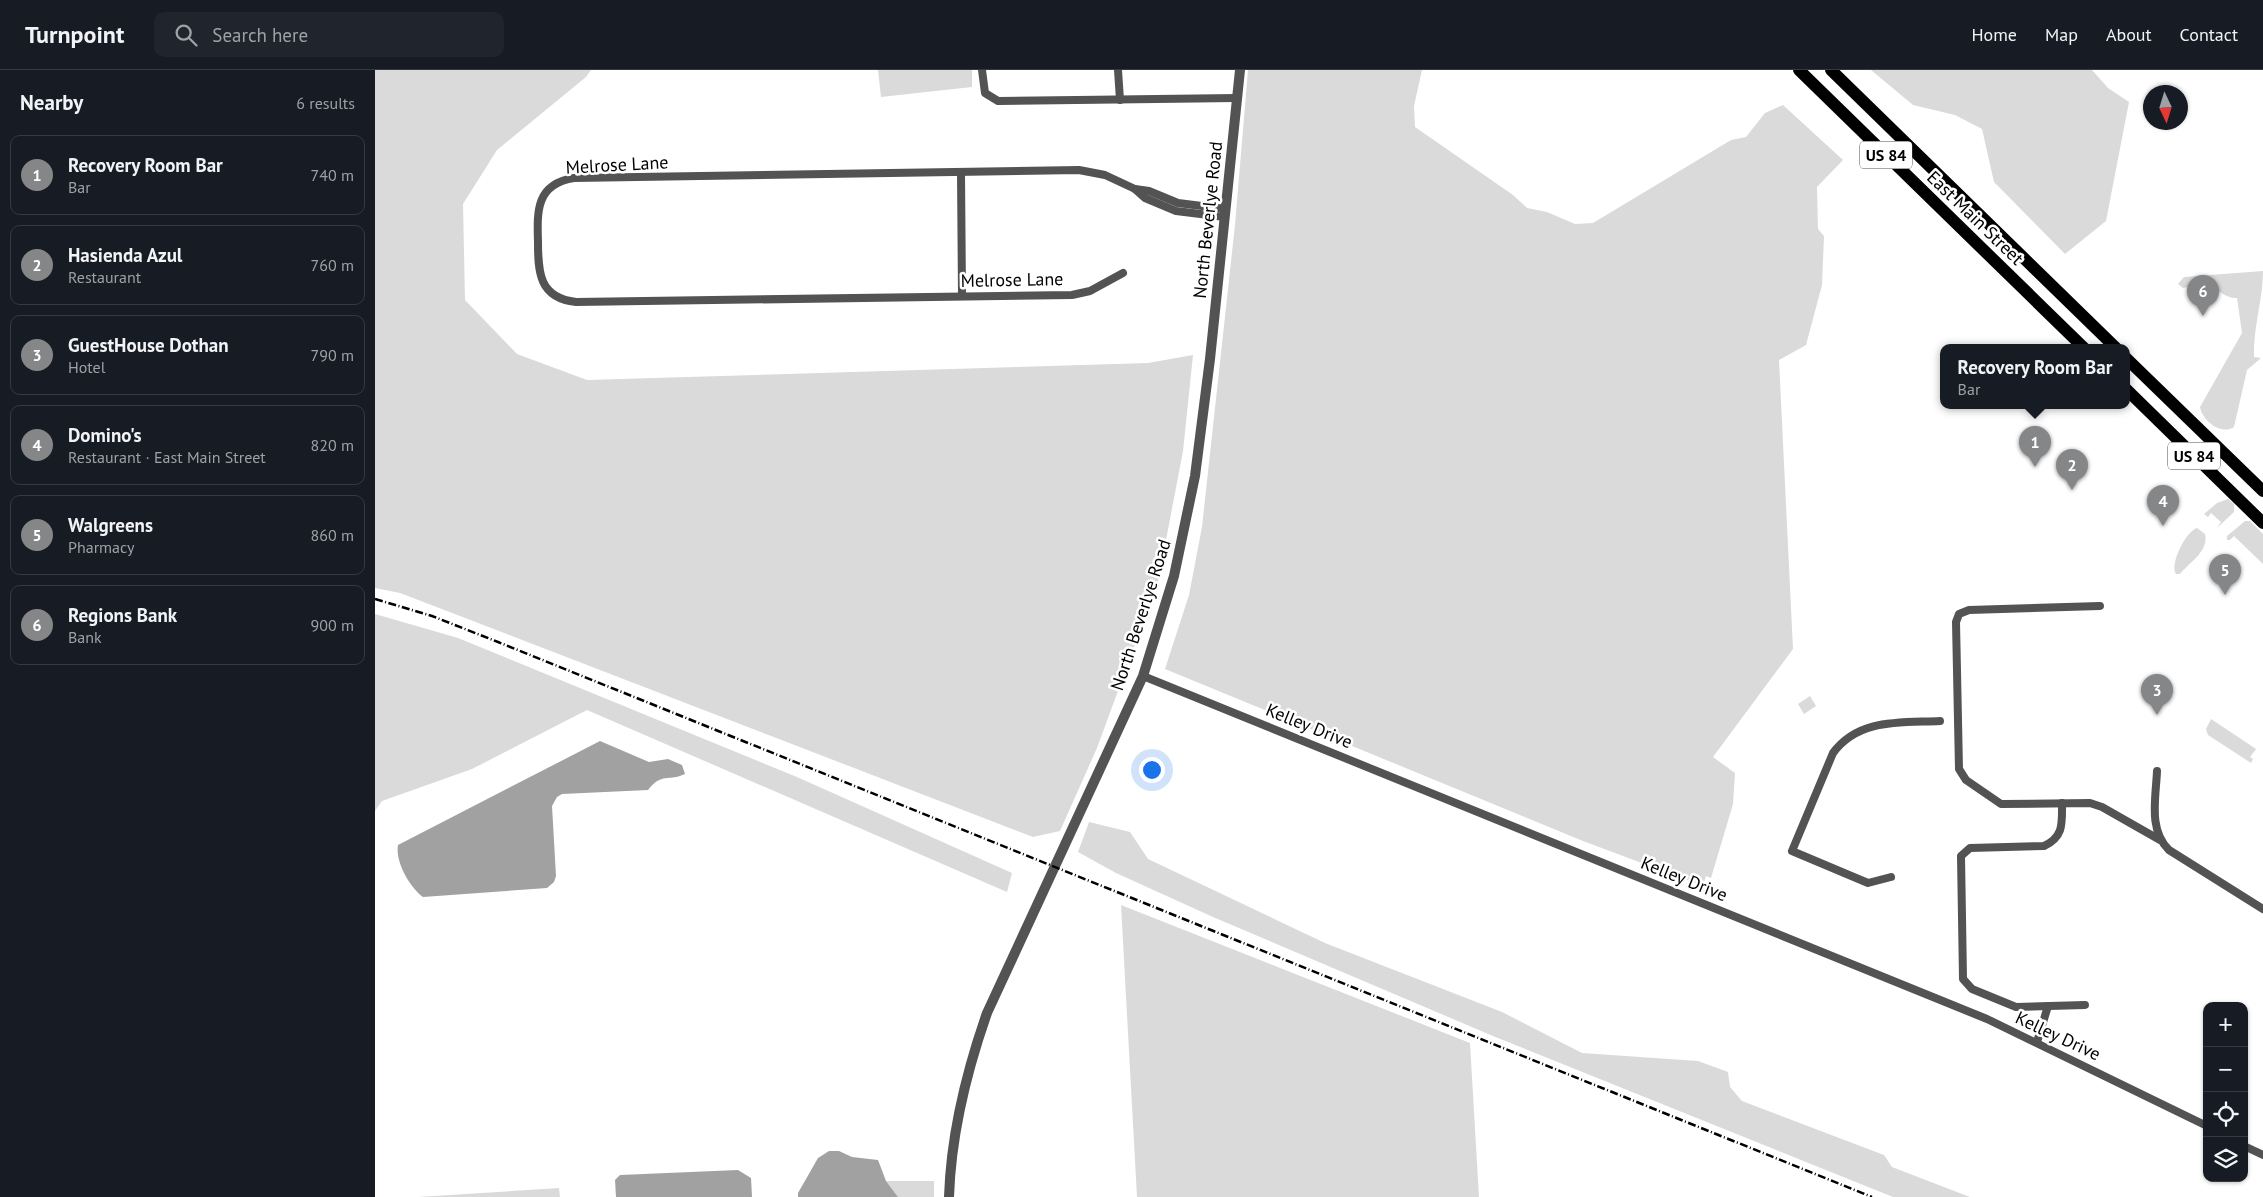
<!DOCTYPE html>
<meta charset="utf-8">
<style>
:root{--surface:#171b24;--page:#20242c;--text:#f1f3f6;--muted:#9ea1a6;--line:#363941;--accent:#858687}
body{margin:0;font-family:"PT Sans",sans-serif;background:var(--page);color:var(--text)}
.controls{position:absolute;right:15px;bottom:15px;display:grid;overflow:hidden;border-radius:10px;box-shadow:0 1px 4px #0004}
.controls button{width:45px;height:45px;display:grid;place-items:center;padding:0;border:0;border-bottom:1px solid var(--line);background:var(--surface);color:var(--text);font:25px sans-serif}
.compass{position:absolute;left:1768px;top:15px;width:45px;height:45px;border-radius:50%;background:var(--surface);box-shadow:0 1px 4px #0004;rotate:176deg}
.you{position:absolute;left:776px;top:699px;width:18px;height:18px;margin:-12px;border:4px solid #fff;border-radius:50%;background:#1a73e8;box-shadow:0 0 0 8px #1a73e833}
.badge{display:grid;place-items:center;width:32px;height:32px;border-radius:50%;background:var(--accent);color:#fff;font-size:16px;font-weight:700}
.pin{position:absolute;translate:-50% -41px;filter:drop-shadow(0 1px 2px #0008)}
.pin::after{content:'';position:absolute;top:26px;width:18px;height:15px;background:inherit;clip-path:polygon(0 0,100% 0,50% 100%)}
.popup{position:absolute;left:1565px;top:274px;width:190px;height:65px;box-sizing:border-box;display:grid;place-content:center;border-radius:10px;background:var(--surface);filter:drop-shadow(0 1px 4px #0005);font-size:16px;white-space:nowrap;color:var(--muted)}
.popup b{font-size:19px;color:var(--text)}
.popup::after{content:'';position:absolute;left:50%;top:100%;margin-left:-10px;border:10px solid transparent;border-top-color:var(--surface)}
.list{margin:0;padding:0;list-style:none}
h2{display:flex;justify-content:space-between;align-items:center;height:65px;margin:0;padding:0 20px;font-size:21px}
h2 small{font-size:16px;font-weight:400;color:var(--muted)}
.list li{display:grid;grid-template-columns:32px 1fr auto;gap:15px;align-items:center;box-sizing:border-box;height:80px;margin:0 10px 10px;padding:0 10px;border:1px solid var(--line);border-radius:10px}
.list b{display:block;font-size:19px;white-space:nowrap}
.list p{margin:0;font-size:16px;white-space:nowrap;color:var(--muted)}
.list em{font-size:16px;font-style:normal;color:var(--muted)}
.icon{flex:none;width:28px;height:28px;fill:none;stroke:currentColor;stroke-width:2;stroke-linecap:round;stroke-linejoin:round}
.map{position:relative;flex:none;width:1888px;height:1127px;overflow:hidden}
header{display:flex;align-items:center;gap:30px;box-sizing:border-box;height:70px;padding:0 25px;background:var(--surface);border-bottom:1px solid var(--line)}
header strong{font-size:24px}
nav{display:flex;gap:28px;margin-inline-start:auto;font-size:18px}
.search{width:350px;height:45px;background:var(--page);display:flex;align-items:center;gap:12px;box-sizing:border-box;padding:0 18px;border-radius:10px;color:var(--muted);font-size:19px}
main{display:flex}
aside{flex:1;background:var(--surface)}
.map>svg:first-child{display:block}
</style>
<header>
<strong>Turnpoint</strong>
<div class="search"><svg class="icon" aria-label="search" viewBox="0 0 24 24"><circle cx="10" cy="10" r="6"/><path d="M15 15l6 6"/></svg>Search here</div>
<nav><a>Home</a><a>Map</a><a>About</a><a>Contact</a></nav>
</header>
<main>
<aside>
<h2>Nearby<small>6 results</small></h2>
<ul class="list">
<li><span class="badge">1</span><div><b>Recovery Room Bar</b><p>Bar</p></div><em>740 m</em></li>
<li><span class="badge">2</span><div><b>Hasienda Azul</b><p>Restaurant</p></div><em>760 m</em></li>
<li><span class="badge">3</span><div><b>GuestHouse Dothan</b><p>Hotel</p></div><em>790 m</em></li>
<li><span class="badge">4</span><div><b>Domino's</b><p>Restaurant · East Main Street</p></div><em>820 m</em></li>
<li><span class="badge">5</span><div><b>Walgreens</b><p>Pharmacy</p></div><em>860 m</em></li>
<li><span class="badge">6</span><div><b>Regions Bank</b><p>Bank</p></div><em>900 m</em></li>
</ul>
</aside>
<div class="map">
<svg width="1888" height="1127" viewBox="0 0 1888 1127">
<rect width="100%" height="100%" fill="#fff"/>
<g fill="#dadada">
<path d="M 0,0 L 216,0 L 211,7 L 122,80 L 88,134 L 90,230 L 142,284 L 212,310 L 773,293 L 818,285 L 808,381 L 783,512 L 722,678 L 685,761 L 658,767 L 72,541 L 25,523 L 0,518 Z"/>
<path d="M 503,0 L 597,0 L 597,17 L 506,27 Z"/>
<path d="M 873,0 L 1047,0 L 1039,36 L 1040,57 L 1138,125 L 1152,138 L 1172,142 L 1200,154 L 1218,153 L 1356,70 L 1371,67 L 1390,43 L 1408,35 L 1468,90 L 1442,117 L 1443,159 L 1449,166 L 1447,215 L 1431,275 L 1404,290 L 1418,579 L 1338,687 L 1360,703 L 1358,734 L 1336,808 L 1331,806 L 1328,816 L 1208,771 L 790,599 L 814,525 L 827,457 L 860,155 Z"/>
<path d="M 1496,0 L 1717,0 L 1733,18 L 1754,32 L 1731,151 L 1690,184 L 1619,112 L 1607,59 L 1580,45 L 1538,35 Z"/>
<path d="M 1888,201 C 1888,230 1878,257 1879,287 L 1886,288 L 1872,300 L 1859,357 C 1846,366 1827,350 1825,337 L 1867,263 L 1862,228 C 1851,229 1843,219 1833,215 C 1824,212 1816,217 1808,218 L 1803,214 L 1809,207 Z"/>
<path d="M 1853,429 L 1859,434 L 1859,442 L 1842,458 L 1846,452 L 1836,443 L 1833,447 L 1829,444 L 1842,433 Z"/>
<path d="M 1870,451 L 1875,451 L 1888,464 L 1888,494 L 1859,466 L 1855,470 L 1852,470 L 1852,466 Z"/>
<path d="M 1822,458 L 1830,464 C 1834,481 1815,492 1805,504 L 1801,504 C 1794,494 1812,460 1822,458 Z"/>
<path d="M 0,544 L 83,568 L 422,707 L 637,803 L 632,822 L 212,640 L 97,699 L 7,731 L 0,741 Z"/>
<path d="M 1435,626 L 1441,636 L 1429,644 L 1423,634 Z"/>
<path d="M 1836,649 L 1881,679 L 1875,687 L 1878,689 L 1876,693 L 1833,665 L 1831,659 Z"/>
<path d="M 714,752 L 755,762 L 773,789 L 950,873 L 1127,942 L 1207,983 L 1323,991 L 1353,1002 L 1355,1017 L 1367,1031 L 1509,1085 L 1517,1097 L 1595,1127 L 1518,1127 L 1118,966 L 838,847 L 741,803 L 703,782 Z"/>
<path d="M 746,835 L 1095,973 L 1104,1127 L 762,1127 Z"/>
<path d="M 511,1111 L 559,1111 L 559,1127 L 523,1127 Z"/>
<path d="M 184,1118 L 185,1127 L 43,1127 Z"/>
</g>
<g fill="#a1a1a1">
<path d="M 225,671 L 274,692 L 293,689 L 307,695 L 310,704 C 293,712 287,702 273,720 L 187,724 L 182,727 L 177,736 L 181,806 L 179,812 L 172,818 L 48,827 C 35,817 20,792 23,775 Z"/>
<path d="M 454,1081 L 464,1081 L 477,1087 L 503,1090 L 511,1111 L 523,1127 L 423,1127 L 423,1123 L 443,1088 Z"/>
<path d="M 363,1100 L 376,1108 L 377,1127 L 241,1127 L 240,1110 L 245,1105 Z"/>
</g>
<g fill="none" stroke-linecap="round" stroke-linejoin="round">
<g stroke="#535353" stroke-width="8">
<path d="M 607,0 L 610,23 L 623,31 L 862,28"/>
<path d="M 743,0 L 745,30"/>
<path d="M 586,103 L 587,226"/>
<path d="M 760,119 L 774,121 L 803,133 L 851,139"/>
<path d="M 748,203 L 715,221 L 697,225 L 201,232 C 164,228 163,202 163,172 C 162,141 161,114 199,108 L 704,100 L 730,105 L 760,119 L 770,128 L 801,141 L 850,147"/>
<path d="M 1725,536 L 1594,540 L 1584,544 L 1581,552 L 1584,699 L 1591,710 L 1626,734 L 1715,733 L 1727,737 L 1785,770"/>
<path d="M 768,606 L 1612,949 L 1832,1056"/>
<path d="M 1782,701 C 1781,727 1773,760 1794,780 L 1888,839"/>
<path d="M 1687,733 C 1687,753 1689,767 1669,776 L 1595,778 L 1586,786 L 1588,909 L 1597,919 L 1641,937 L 1710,935"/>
<path d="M 1516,807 L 1493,813 L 1417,781 L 1458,683 C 1484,648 1526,653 1565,651"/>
<path d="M 1662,972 L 1673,936"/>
<path d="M 1869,1076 L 1888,1085"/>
</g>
<path stroke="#535353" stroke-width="10" d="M 574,1127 C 576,1063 591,1003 612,943 L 768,606 L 799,506 L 820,406 L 835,289 L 865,0"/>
<g stroke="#000" stroke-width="12">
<path d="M 1424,0 L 1709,278"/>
<path d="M 1456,0 L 1741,278"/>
<path d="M 1751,288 L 1888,421"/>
<path d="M 1751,319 L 1888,453"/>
</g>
<path stroke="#000" stroke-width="2.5" stroke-dasharray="8 2.5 1 2.5" stroke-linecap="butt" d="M 0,529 L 57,546 L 123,572 L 1497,1127"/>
</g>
<g text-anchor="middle" stroke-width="5" stroke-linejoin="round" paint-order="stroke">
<g fill="#fff" stroke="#4c4c4c" stroke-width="1">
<rect x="1485" y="71.5" width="52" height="27" rx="4"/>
<rect x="1793" y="372.5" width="52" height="27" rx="4"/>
</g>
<g font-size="16" font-weight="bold" fill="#000">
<text x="1511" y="91">US 84</text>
<text x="1819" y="392">US 84</text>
</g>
<g font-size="18" fill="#000" stroke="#fff">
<text transform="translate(242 95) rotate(-3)" y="6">Melrose Lane</text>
<text transform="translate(1600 148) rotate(44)" y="6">East Main Street</text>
<text transform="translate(833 150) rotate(-84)" y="6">North Beverlye Road</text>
<text transform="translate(637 210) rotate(-1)" y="6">Melrose Lane</text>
<text transform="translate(766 545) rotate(-72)" y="6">North Beverlye Road</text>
<text transform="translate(934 656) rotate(22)" y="6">Kelley Drive</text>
<text transform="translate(1309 809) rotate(22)" y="6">Kelley Drive</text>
<text transform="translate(1683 966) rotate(25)" y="6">Kelley Drive</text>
</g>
</g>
</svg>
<div class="controls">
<button>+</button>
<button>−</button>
<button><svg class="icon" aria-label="locate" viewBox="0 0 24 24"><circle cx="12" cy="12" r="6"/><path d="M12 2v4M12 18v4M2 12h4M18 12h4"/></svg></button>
<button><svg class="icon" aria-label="layers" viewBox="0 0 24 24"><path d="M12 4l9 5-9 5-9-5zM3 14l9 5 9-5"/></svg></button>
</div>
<svg class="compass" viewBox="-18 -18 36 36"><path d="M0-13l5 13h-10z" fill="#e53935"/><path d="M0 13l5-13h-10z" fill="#9ea1a6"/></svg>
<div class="you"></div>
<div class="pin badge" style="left:1660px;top:397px">1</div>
<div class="popup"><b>Recovery Room Bar</b>Bar</div>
<div class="pin badge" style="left:1697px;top:420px">2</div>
<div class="pin badge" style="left:1782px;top:645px">3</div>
<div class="pin badge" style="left:1788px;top:456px">4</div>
<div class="pin badge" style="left:1850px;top:525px">5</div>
<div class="pin badge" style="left:1828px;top:246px">6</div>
</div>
</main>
